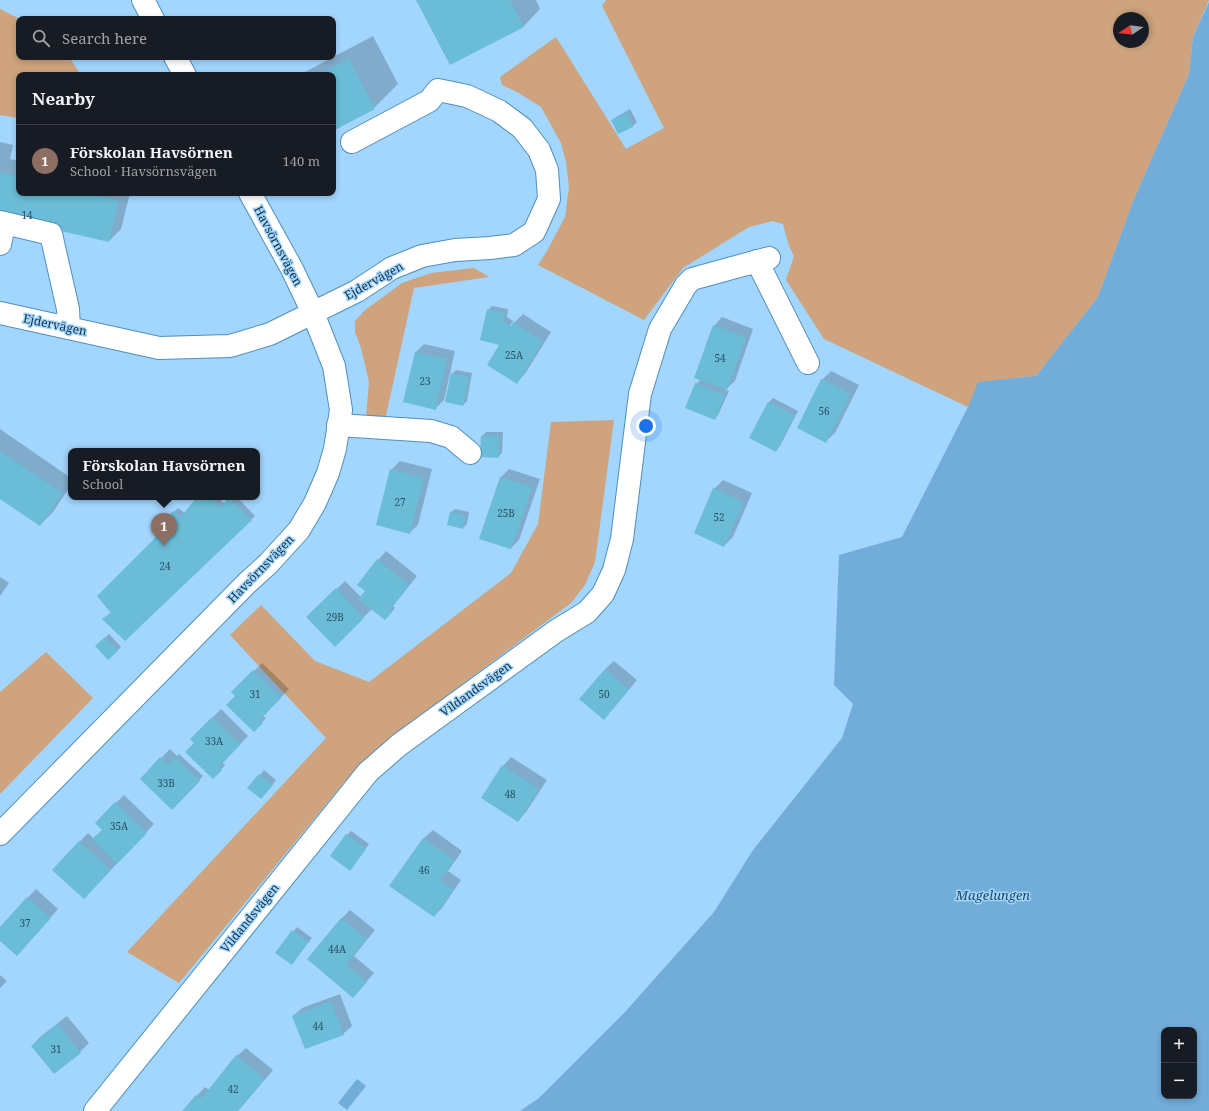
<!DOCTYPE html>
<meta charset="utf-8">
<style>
:root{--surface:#171b24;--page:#242831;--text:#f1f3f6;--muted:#9ea1a6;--line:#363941;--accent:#0b8043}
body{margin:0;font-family:"Noto Serif",serif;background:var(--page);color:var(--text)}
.controls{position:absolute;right:12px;bottom:12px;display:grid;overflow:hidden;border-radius:8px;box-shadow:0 2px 6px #0003}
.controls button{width:36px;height:36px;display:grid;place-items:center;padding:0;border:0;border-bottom:1px solid var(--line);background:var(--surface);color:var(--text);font:20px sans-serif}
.compass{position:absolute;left:1113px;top:12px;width:36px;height:36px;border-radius:50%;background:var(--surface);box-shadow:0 2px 6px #0003;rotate:257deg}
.you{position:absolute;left:646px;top:426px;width:14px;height:14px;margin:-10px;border:3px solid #fff;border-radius:50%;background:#1a73e8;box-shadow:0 0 0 6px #1a73e833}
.badge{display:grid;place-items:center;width:26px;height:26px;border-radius:50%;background:var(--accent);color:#fff;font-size:13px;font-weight:700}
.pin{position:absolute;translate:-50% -33px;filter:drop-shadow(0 1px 2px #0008)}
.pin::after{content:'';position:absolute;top:21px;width:14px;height:12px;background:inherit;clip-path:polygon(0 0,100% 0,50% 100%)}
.popup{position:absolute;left:68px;top:448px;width:192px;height:52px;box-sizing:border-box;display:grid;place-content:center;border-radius:8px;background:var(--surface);filter:drop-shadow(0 1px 3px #0005);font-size:13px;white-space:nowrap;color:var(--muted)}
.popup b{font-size:15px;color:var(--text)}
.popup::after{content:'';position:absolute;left:50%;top:100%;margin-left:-8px;border:8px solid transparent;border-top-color:var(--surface)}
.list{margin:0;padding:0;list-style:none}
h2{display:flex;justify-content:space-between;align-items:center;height:52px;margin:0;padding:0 16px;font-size:17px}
h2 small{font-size:13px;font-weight:400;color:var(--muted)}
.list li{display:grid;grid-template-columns:26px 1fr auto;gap:12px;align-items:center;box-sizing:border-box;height:72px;padding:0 16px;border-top:1px solid var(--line)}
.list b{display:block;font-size:15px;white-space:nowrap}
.list p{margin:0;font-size:13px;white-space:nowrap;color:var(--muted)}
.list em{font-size:13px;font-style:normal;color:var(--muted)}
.icon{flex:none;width:22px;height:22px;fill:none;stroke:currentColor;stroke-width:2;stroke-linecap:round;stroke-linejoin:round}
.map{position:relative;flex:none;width:1209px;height:1111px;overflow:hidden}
.search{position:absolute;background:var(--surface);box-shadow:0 2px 6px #0003;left:16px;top:16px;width:320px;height:44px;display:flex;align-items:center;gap:10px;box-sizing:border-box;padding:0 14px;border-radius:8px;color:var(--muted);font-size:15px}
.panel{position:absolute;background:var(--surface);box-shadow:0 2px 6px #0003;left:16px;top:72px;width:320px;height:124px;border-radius:8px}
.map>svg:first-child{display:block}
</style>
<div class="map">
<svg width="1209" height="1111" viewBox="0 0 1209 1111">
<rect width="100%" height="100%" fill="#a2d6fe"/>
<g fill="#cea37d" fill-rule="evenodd">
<path d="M 606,0 L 1209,0 L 1193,37 L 1189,74 L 1134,199 L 1098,297 L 1036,376 L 979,382 L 968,407 L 824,339 L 786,280 L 794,256 L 789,246 L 783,224 L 773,221 L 749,227 L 683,268 L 644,320 L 538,265 L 547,251 L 565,217 L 569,187 L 566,162 L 561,143 L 541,107 L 517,92 L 502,85 L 500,77 L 556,37 L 626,149 L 664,128 L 602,6 ZM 1119,18 L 1143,18 L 1143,42 L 1119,42 Z"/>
<path d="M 0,9 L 20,19 L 19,19 L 19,57 L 69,57 L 81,75 L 19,75 L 19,118 L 0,115 Z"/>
<path d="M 474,268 L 489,277 L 414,288 L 385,420 L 366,417 L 369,382 L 361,348 L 355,332 L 355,321 L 365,310 L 402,283 L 431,273 Z"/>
<path d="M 614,420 L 595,562 L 585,585 L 571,603 L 397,733 L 356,768 L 179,983 L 127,952 L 326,738 L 230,635 L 261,605 L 315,661 L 369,682 L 511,573 L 538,524 L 551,422 Z"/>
<path d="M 46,652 L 93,698 L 0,794 L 0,692 Z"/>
</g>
<g fill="#72acd9" fill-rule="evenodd">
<path d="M 1209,2 L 1209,1111 L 520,1111 L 539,1098 L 625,1012 L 714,912 L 753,850 L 842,738 L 853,704 L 834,685 L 839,555 L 902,537 L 968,407 L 978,382 L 1036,376 L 1098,297 L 1134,199 L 1189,74 L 1193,37 ZM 1164,1030 L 1194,1030 L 1194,1096 L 1164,1096 Z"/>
<path d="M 357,1079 L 366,1086 L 347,1110 L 338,1103 Z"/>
</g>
<g fill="#0003" fill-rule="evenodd">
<path d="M 417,0 L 536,0 L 540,9 L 524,26 L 450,64 Z"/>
<path d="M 373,36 L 398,84 L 374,108 L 333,130 L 333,75 L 300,75 L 303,73 Z"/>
<path d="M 630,109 L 637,122 L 633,126 L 619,133 L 612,121 L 616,117 Z"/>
<path d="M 0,142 L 13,145 L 10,159 L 19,161 L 19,193 L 130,193 L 121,229 L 109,241 L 0,216 Z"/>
<path d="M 492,306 L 508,309 L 507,317 L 515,322 L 523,314 L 551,332 L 525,374 L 517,382 L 488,365 L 501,344 L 481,340 L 488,310 ZM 513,321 L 514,322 L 501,344 L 499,343 Z"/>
<path d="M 722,317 L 753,329 L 735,381 L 725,390 L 729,391 L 718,415 L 715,419 L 696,384 L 700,380 L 714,326 Z"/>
<path d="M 424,344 L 455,351 L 444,400 L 435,409 L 416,352 Z"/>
<path d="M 456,370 L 472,373 L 467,401 L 463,405 L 452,374 Z"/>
<path d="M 831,371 L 859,385 L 835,433 L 826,441 L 822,380 Z"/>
<path d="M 773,398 L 798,411 L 780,446 L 776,450 L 751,438 L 769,402 Z"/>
<path d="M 0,429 L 71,478 L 71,485 L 53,512 L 40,525 L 0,497 Z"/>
<path d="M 486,432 L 503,432 L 502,453 L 498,457 L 482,436 Z"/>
<path d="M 400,461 L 432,469 L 418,525 L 409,533 L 391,470 Z"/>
<path d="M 509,469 L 540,479 L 519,540 L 511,548 L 501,477 Z"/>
<path d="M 723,480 L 752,493 L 733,537 L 724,546 L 714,489 Z"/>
<path d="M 199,497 L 217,497 L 225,504 L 230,497 L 237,497 L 255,516 L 125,640 L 108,615 L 112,612 L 158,537 L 154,531 L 178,508 L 185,513 Z"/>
<path d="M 455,509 L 469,512 L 467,524 L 463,528 L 451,512 Z"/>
<path d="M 386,551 L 417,576 L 393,606 L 395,608 L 389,615 L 372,609 L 335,645 L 308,617 L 345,581 L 361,597 L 366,591 L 378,560 Z"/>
<path d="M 0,577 L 9,583 L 0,596 Z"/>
<path d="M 109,634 L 121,647 L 117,651 L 100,642 Z"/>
<path d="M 614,661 L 637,680 L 612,710 L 605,669 Z"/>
<path d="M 262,663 L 289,689 L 263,716 L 266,718 L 254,731 L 237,696 L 233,692 Z"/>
<path d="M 221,709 L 248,736 L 222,763 L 225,765 L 213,778 L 195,743 L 192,739 Z"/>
<path d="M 170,749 L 177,756 L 179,754 L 203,776 L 181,800 L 141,779 Z"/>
<path d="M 511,757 L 547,780 L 526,812 L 518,821 L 503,766 Z"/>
<path d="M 264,770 L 276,780 L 265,794 L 249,788 Z"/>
<path d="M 124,795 L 154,824 L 92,890 L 53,870 L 88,833 L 94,839 L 103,830 L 96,823 Z"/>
<path d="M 433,830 L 462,851 L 448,871 L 461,880 L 442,908 L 434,916 L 391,886 L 424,838 Z"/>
<path d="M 351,831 L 369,844 L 353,865 L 347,835 Z"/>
<path d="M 36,889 L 58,909 L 17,955 L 0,939 L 0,928 Z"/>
<path d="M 350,910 L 375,930 L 354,956 L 374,973 L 353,997 L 308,959 L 342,918 Z"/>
<path d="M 297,927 L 312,938 L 295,960 L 277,953 Z"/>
<path d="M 0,975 L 7,981 L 0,988 Z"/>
<path d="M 340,994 L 352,1026 L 343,1034 L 293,1016 L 302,1008 Z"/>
<path d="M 67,1016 L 89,1043 L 80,1052 L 54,1073 L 32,1046 L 40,1037 Z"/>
<path d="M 246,1048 L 273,1070 L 238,1111 L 183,1111 L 205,1087 L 209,1090 L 237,1056 Z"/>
</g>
<g fill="#6abcd7">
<path d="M 416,0 L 510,0 L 524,27 L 450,65 Z"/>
<path d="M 349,59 L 375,109 L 333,131 L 333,75 L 318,75 Z"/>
<path d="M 626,113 L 633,127 L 618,134 L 611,120 Z"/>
<path d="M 0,172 L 19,177 L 19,193 L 87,193 L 119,201 L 109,242 L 0,217 Z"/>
<path d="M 487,309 L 505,313 L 503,321 L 511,326 L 513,322 L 543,341 L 517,384 L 487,365 L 499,345 L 480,340 Z"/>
<path d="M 713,325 L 746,337 L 727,390 L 694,378 Z"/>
<path d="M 415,352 L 447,359 L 436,410 L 403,402 Z"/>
<path d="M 451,373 L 469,377 L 463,406 L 445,402 Z"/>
<path d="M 821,379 L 851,394 L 826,443 L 797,428 Z"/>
<path d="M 695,383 L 725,395 L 715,420 L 685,408 Z"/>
<path d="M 768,402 L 795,415 L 776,452 L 749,438 Z"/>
<path d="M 481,436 L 499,436 L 499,458 L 480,457 Z"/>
<path d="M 0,451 L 63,493 L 40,526 L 0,499 Z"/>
<path d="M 390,469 L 424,478 L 410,534 L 376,525 Z"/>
<path d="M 500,477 L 532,487 L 511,549 L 479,539 Z"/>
<path d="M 713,488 L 744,502 L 724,547 L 694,533 Z"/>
<path d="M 197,497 L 209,497 L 221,507 L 229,497 L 252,520 L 125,641 L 102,619 L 111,613 L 97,596 L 157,536 L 153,531 L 173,511 L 181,517 Z"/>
<path d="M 450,512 L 466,516 L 463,529 L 447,525 Z"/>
<path d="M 377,559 L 409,585 L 390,610 L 392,612 L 385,620 L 358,599 L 365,591 L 357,585 Z"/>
<path d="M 336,588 L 364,618 L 335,647 L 306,617 Z"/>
<path d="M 105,637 L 118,651 L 108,660 L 95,646 Z"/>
<path d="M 605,669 L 629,689 L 604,720 L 579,699 Z"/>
<path d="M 253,670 L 281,698 L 260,720 L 263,723 L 254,732 L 226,705 L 235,696 L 231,692 Z"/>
<path d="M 212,717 L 240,745 L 219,767 L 222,770 L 213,779 L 185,752 L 194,743 L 190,739 Z"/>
<path d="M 160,757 L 168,764 L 175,757 L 200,781 L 172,810 L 140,779 Z"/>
<path d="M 502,765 L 539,789 L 518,822 L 481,798 Z"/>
<path d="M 259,774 L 273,785 L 261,799 L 247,788 Z"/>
<path d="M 115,802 L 147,833 L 117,864 L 92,839 L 102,830 L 95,823 Z"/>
<path d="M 346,834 L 366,849 L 350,871 L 330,856 Z"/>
<path d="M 423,838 L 454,860 L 440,880 L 454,889 L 434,917 L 389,886 Z"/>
<path d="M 79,841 L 111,870 L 84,899 L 52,870 Z"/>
<path d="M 27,897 L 51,918 L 17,956 L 0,941 L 0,927 Z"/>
<path d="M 341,918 L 367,939 L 346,964 L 367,982 L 353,998 L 307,959 Z"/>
<path d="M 292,930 L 308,942 L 292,965 L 275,953 Z"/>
<path d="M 331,1001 L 344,1035 L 305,1049 L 292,1016 Z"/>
<path d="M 58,1024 L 81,1053 L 54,1074 L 31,1046 Z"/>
<path d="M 236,1055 L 265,1079 L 238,1111 L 182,1111 L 196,1095 L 201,1099 Z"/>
</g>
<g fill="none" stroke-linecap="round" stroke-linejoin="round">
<g stroke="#4e8fbe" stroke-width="24">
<g id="minor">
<path d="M 143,0 L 153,19"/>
<path d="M 175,57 L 185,75"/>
<path d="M 0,222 L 51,234 L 68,309 L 69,328"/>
<path d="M 0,244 L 2,235"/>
<path d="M 757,261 L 808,363"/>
<path d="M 0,313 L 159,348 L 230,346 L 270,334 L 357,291 L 392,268 L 422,256 L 455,250 L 490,248 L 514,245 L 534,232 L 549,199 L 547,170 L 539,150 L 522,128 L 499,111 L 467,96 L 438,90 L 429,101 L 352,142"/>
<path d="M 338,425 L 431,431 L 451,437 L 470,453"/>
<path d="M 0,834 L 247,583 L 268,564 L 299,530 L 315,503 L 328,473 L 335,449 L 341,410 L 334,366 L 313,313 L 292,269 L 250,193"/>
<path d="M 95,1111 L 368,772 L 399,745 L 556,631 L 587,612 L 603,594 L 614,570 L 622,539 L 640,394 L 660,329 L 686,285 L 692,279 L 769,258"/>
</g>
</g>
<use href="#minor" stroke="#fff" stroke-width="22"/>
</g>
<g text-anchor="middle" stroke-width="3" stroke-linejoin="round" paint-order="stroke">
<g font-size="10" fill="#2a5267">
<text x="27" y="219">14</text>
<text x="514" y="359">25A</text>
<text x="720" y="362">54</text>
<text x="425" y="385">23</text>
<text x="824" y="415">56</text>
<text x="400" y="506">27</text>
<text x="506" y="517">25B</text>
<text x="719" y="521">52</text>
<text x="165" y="570">24</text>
<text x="335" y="621">29B</text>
<text x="255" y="698">31</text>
<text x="604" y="698">50</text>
<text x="214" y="745">33A</text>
<text x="166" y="787">33B</text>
<text x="510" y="798">48</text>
<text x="119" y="830">35A</text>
<text x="424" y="874">46</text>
<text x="25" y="927">37</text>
<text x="337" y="953">44A</text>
<text x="318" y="1030">44</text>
<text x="56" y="1053">31</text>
<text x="233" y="1093">42</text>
</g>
<g font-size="12" fill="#142f42" stroke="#a2d6fe">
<text transform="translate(278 246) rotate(62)" y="4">Havsörnsvägen</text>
<text transform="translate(374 281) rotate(-29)" y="4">Ejdervägen</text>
<text transform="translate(55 325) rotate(12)" y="4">Ejdervägen</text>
<text transform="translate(261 569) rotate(-46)" y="4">Havsörnsvägen</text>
<text transform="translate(476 689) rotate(-36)" y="4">Vildandsvägen</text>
<text transform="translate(250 918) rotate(-51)" y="4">Vildandsvägen</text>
</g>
<g font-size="13" font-style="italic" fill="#1b4866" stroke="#a2d6fe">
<text x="993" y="900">Magelungen</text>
</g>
</g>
</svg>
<div class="controls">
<button>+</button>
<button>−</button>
</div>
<svg class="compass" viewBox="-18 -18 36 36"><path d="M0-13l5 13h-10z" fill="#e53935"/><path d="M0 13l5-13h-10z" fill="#9ea1a6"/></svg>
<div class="you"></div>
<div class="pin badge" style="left:164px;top:546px;background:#8d6e63">1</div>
<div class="popup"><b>Förskolan Havsörnen</b>School</div>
<div class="search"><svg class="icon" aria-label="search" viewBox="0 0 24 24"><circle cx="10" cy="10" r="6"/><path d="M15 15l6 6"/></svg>Search here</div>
<section class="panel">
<h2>Nearby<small></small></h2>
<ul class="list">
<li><span class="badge" style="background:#8d6e63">1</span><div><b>Förskolan Havsörnen</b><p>School · Havsörnsvägen</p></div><em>140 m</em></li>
</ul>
</section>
</div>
